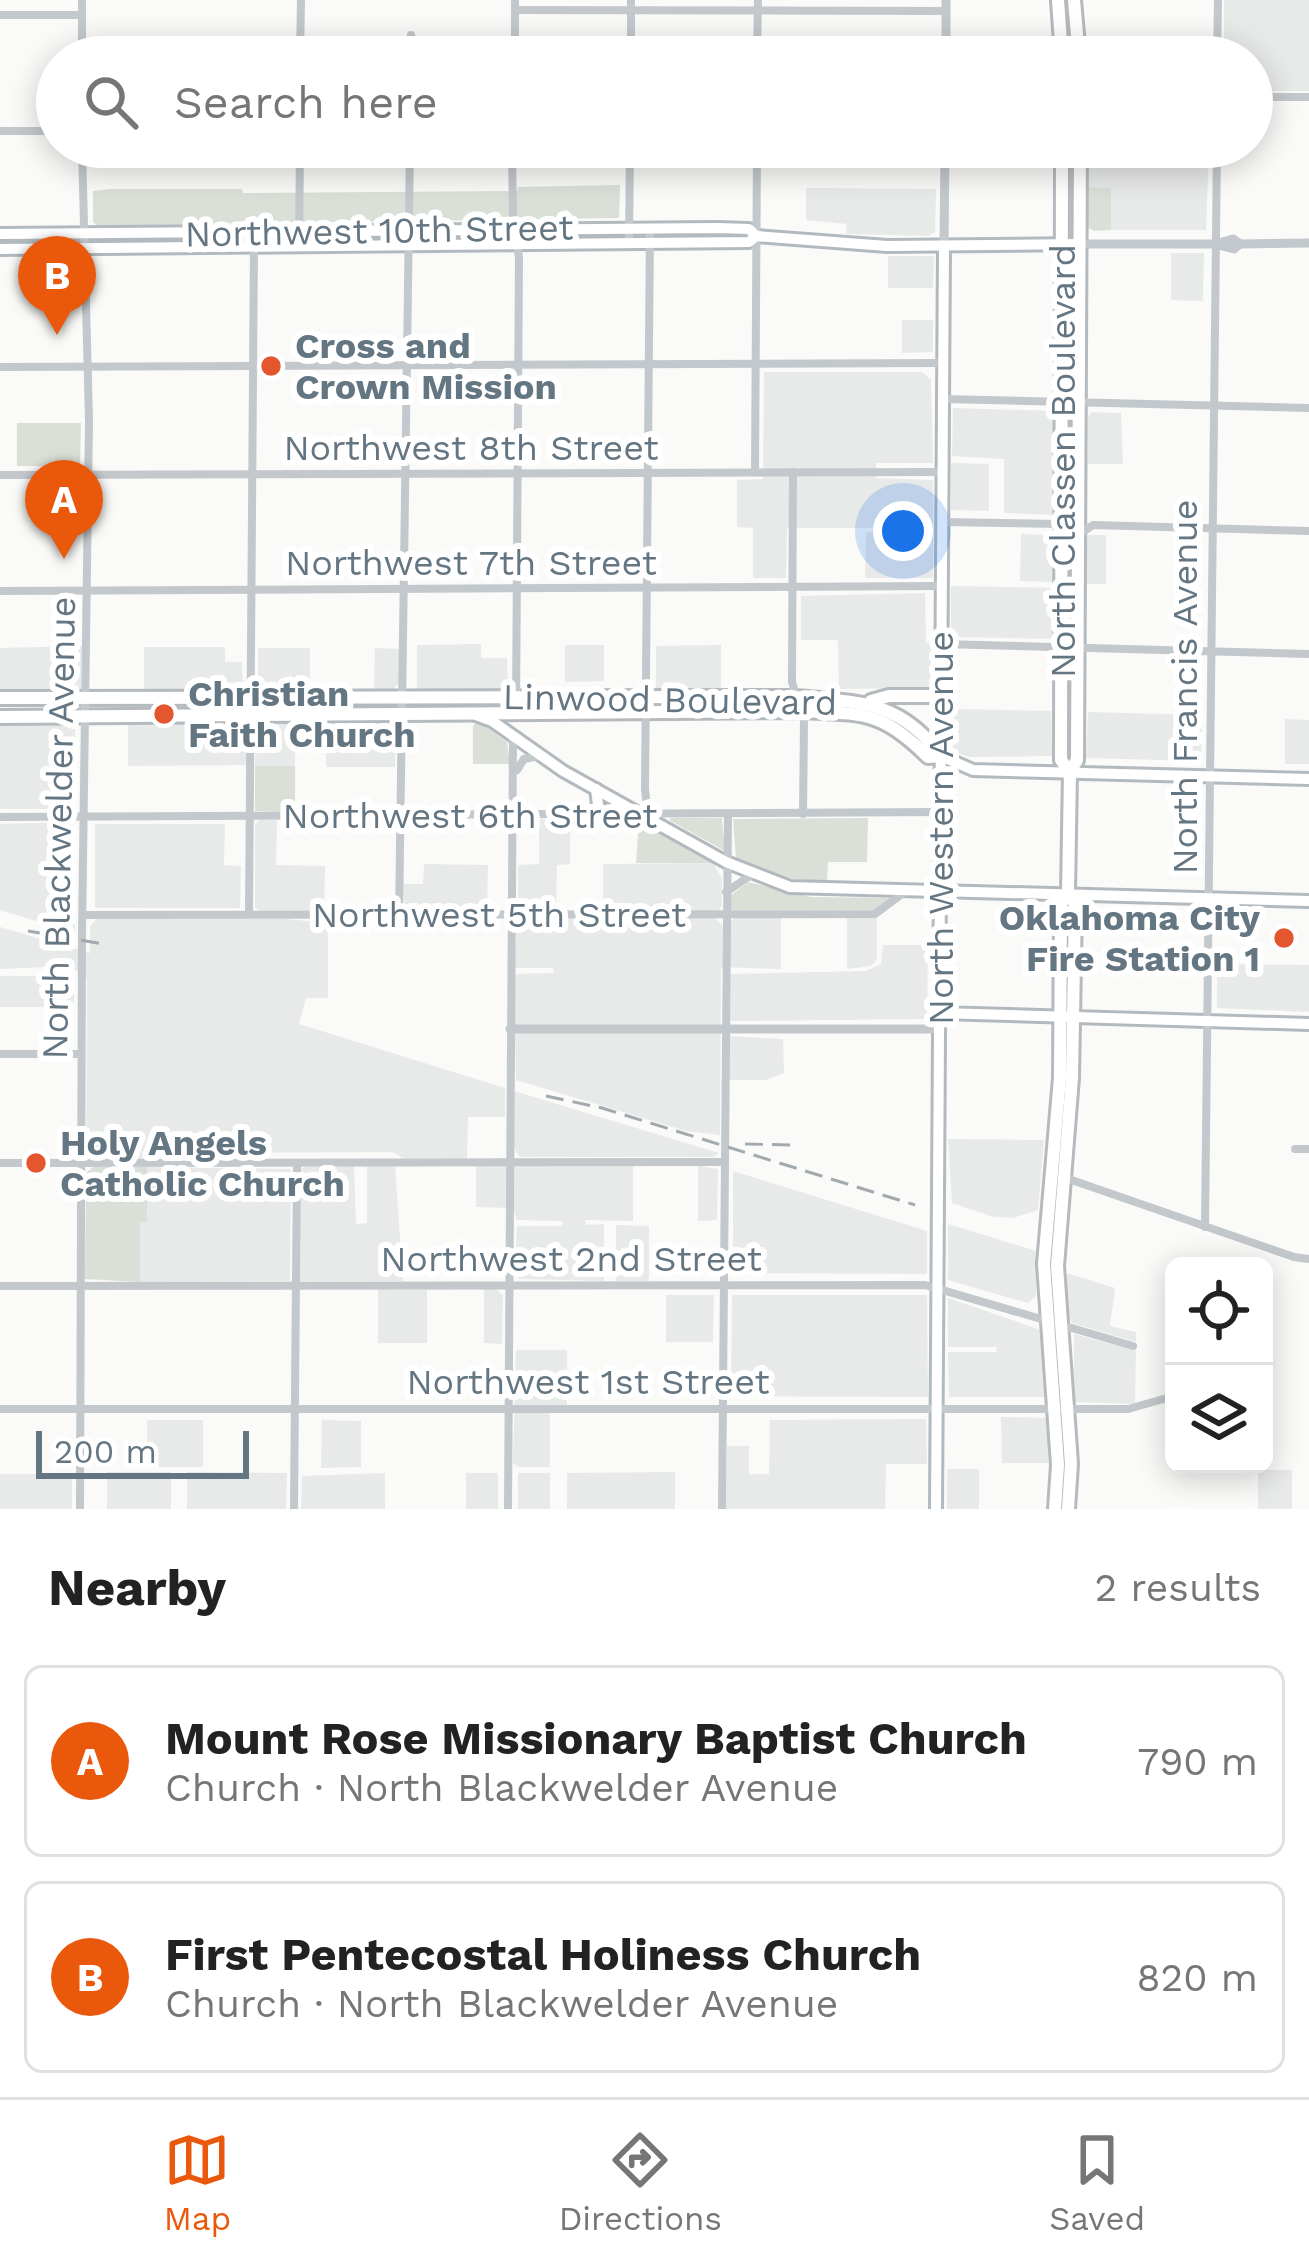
<!DOCTYPE html>
<meta charset="utf-8">
<style>
:root{--surface:#fff;--page:#f6f6f6;--text:#222;--muted:#767676;--line:#e0e0e0;--accent:#ea580c}
body{margin:0;font-family:"Work Sans",sans-serif;background:var(--page);color:var(--text)}
.controls{position:absolute;right:36px;bottom:36px;display:grid;overflow:hidden;border-radius:18px;box-shadow:0 6px 30px #0003}
.controls button{width:108px;height:108px;display:grid;place-items:center;padding:0;border:0;border-bottom:3px solid var(--line);background:var(--surface);color:var(--text);font:60px sans-serif}
.scale{position:absolute;left:36px;bottom:30px;width:213px;box-sizing:border-box;padding-left:12px;border:6px solid #657683;border-top:0;font-size:33px;line-height:42px;white-space:nowrap;color:#657683;-webkit-text-stroke:9px #fff;paint-order:stroke}
.you{position:absolute;left:903px;top:531px;width:42px;height:42px;margin:-30px;border:9px solid #fff;border-radius:50%;background:#1a73e8;box-shadow:0 0 0 18px #1a73e833}
.badge{display:grid;place-items:center;width:78px;height:78px;border-radius:50%;background:var(--accent);color:#fff;font-size:39px;font-weight:700}
.pin{position:absolute;translate:-50% -99px;filter:drop-shadow(0 3px 6px #0008)}
.pin::after{content:'';position:absolute;top:63px;width:42px;height:36px;background:inherit;clip-path:polygon(0 0,100% 0,50% 100%)}
.list{margin:0;padding:0;list-style:none}
h2{display:flex;justify-content:space-between;align-items:center;height:156px;margin:0;padding:0 48px;font-size:51px}
h2 small{font-size:39px;font-weight:400;color:var(--muted)}
.list li{display:grid;grid-template-columns:78px 1fr auto;gap:36px;align-items:center;box-sizing:border-box;height:192px;margin:0 24px 24px;padding:0 24px;border:3px solid var(--line);border-radius:18px}
.list b{display:block;font-size:45px;white-space:nowrap}
.list p{margin:0;font-size:39px;white-space:nowrap;color:var(--muted)}
.list em{font-size:39px;font-style:normal;color:var(--muted)}
.icon{flex:none;width:66px;height:66px;fill:none;stroke:currentColor;stroke-width:2;stroke-linecap:round;stroke-linejoin:round}
.map{position:relative;flex:none;width:1309px;height:1509px;overflow:hidden}
.search{position:absolute;background:var(--surface);box-shadow:0 6px 30px #0003;left:36px;right:36px;top:36px;height:132px;display:flex;align-items:center;gap:30px;box-sizing:border-box;padding:0 42px;border-radius:66px;color:var(--muted);font-size:45px}
.sheet{height:588px;background:var(--surface)}
nav{display:flex;justify-content:space-around;align-items:center;box-sizing:border-box;height:168px;border-top:3px solid var(--line);background:var(--surface);font-size:33px;color:var(--muted)}
nav a{display:grid;justify-items:center;gap:6px}
nav .on{color:var(--accent)}
.map>svg:first-child{display:block}
</style>
<div class="map">
<svg width="1309" height="1509" viewBox="0 0 1309 1509">
<rect width="100%" height="100%" fill="#fafaf8"/>
<g fill="#e8e9e9">
<path d="M 1224,0 L 1309,0 L 1309,91 L 1252,91 L 1252,57 L 1224,57 Z"/>
<path d="M 1088,147 L 1209,147 L 1206,230 L 1111,230 L 1111,188 L 1087,187 Z"/>
<path d="M 806,188 L 936,189 L 935,232 L 928,236 L 846,234 L 847,224 L 806,220 Z"/>
<path d="M 1171,253 L 1204,253 L 1203,301 L 1171,300 Z"/>
<path d="M 888,256 L 934,256 L 933,288 L 888,288 Z"/>
<path d="M 902,320 L 933,320 L 933,352 L 902,353 Z"/>
<path d="M 764,372 L 922,372 L 931,380 L 933,463 L 876,463 L 876,478 L 933,480 L 933,528 L 787,528 L 786,578 L 753,578 L 753,528 L 737,527 L 737,480 L 763,479 Z"/>
<path d="M 953,408 L 1055,411 L 1055,515 L 1004,513 L 1004,459 L 952,456 Z"/>
<path d="M 1092,412 L 1121,413 L 1123,464 L 1088,464 L 1088,417 Z"/>
<path d="M 951,463 L 989,464 L 989,511 L 951,510 Z"/>
<path d="M 866,532 L 933,532 L 933,578 L 865,578 Z"/>
<path d="M 1021,534 L 1054,535 L 1054,582 L 1020,581 Z"/>
<rect x="1084" y="535" width="22" height="49"/>
<path d="M 951,586 L 1057,588 L 1055,639 L 951,637 Z"/>
<path d="M 925,593 L 926,643 L 932,644 L 930,688 L 839,689 L 838,640 L 801,640 L 801,596 Z"/>
<path d="M 481,644 L 481,658 L 507,658 L 508,691 L 417,691 L 417,645 Z"/>
<path d="M 565,645 L 604,645 L 604,681 L 565,682 Z"/>
<path d="M 721,645 L 721,689 L 656,689 L 656,646 Z"/>
<path d="M 82,646 L 81,691 L 0,691 L 0,648 Z"/>
<path d="M 144,647 L 225,647 L 225,662 L 242,662 L 243,688 L 144,690 Z"/>
<path d="M 258,648 L 310,648 L 310,693 L 262,693 L 258,688 Z"/>
<path d="M 375,648 L 399,649 L 399,682 L 392,691 L 374,691 Z"/>
<path d="M 950,709 L 1051,711 L 1052,756 L 969,757 L 956,753 L 949,744 Z"/>
<path d="M 1088,712 L 1202,715 L 1201,761 L 1086,758 Z"/>
<path d="M 326,719 L 391,720 L 396,727 L 395,767 L 326,767 Z"/>
<path d="M 1285,719 L 1309,720 L 1309,764 L 1285,764 Z"/>
<path d="M 263,720 L 295,720 L 295,766 L 255,766 L 256,726 Z"/>
<path d="M 243,722 L 246,727 L 247,765 L 128,766 L 128,724 Z"/>
<path d="M 0,724 L 75,725 L 75,809 L 0,809 Z"/>
<path d="M 539,819 L 570,819 L 570,864 L 557,865 L 556,911 L 522,911 L 518,906 L 518,865 L 539,864 Z"/>
<path d="M 259,820 L 277,820 L 276,865 L 325,866 L 324,911 L 260,911 L 255,907 L 255,825 Z"/>
<path d="M 70,822 L 74,825 L 75,933 L 0,910 L 0,824 Z"/>
<path d="M 95,824 L 225,824 L 224,865 L 241,866 L 240,908 L 95,908 Z"/>
<path d="M 713,863 L 722,879 L 722,905 L 715,918 L 722,925 L 729,925 L 735,917 L 781,917 L 781,969 L 721,967 L 720,1135 L 686,1131 L 516,1080 L 514,974 L 554,973 L 553,968 L 515,968 L 517,918 L 603,917 L 603,864 Z"/>
<path d="M 424,864 L 488,865 L 487,911 L 404,909 L 403,884 L 423,884 Z"/>
<path d="M 847,917 L 877,917 L 877,959 L 871,966 L 847,969 Z"/>
<path d="M 97,919 L 287,919 L 328,923 L 328,998 L 306,998 L 299,1024 L 505,1088 L 505,1117 L 468,1117 L 467,1158 L 403,1158 L 392,1152 L 191,1153 L 190,1159 L 90,1158 L 86,1153 L 87,979 L 71,966 L 0,969 L 0,927 L 90,953 L 90,926 Z"/>
<path d="M 883,945 L 928,945 L 927,1019 L 730,1021 L 731,974 L 866,971 L 881,964 Z"/>
<path d="M 1217,964 L 1309,965 L 1309,1012 L 1217,1008 Z"/>
<rect x="0" y="976" width="74" height="31"/>
<path d="M 730,1036 L 783,1039 L 784,1073 L 766,1080 L 729,1080 Z"/>
<path d="M 514,1091 L 719,1153 L 714,1157 L 520,1157 L 514,1149 Z"/>
<path d="M 948,1139 L 1044,1140 L 1038,1210 L 1013,1218 L 994,1217 L 952,1203 Z"/>
<path d="M 354,1166 L 356,1224 L 367,1223 L 367,1166 L 395,1166 L 403,1281 L 300,1281 L 300,1170 L 304,1167 Z"/>
<path d="M 476,1166 L 633,1166 L 633,1221 L 585,1220 L 586,1225 L 604,1224 L 604,1281 L 519,1279 L 515,1271 L 517,1226 L 562,1226 L 563,1221 L 517,1220 L 513,1208 L 476,1207 Z"/>
<path d="M 698,1166 L 718,1169 L 717,1220 L 698,1221 Z"/>
<path d="M 147,1167 L 291,1169 L 290,1281 L 140,1282 L 140,1222 L 147,1221 Z"/>
<path d="M 733,1171 L 927,1231 L 927,1274 L 733,1273 Z"/>
<path d="M 948,1224 L 1036,1251 L 1036,1296 L 1028,1303 L 948,1280 Z"/>
<path d="M 616,1225 L 649,1226 L 649,1281 L 616,1281 Z"/>
<path d="M 1070,1274 L 1115,1288 L 1110,1326 L 1136,1332 L 1136,1342 L 1072,1323 L 1067,1313 L 1063,1275 Z"/>
<path d="M 484,1289 L 497,1289 L 503,1296 L 502,1344 L 484,1343 Z"/>
<rect x="378" y="1290" width="49" height="53"/>
<path d="M 666,1295 L 714,1295 L 713,1342 L 666,1342 Z"/>
<path d="M 732,1295 L 927,1295 L 928,1397 L 731,1396 Z"/>
<path d="M 948,1298 L 1041,1330 L 1045,1397 L 949,1397 L 948,1352 L 996,1352 L 997,1347 L 948,1347 Z"/>
<path d="M 1074,1334 L 1136,1351 L 1135,1404 L 1074,1402 Z"/>
<path d="M 516,1350 L 567,1350 L 567,1412 L 550,1413 L 550,1467 L 517,1467 L 513,1463 Z"/>
<path d="M 1001,1417 L 1048,1418 L 1048,1463 L 1002,1463 Z"/>
<path d="M 926,1419 L 927,1464 L 886,1464 L 885,1509 L 726,1509 L 727,1446 L 749,1446 L 749,1474 L 769,1474 L 770,1420 Z"/>
<rect x="147" y="1420" width="56" height="47"/>
<path d="M 322,1420 L 361,1421 L 361,1467 L 321,1468 Z"/>
<rect x="947" y="1469" width="32" height="40"/>
<rect x="1258" y="1470" width="34" height="39"/>
<rect x="107" y="1472" width="64" height="37"/>
<path d="M 187,1472 L 287,1473 L 286,1509 L 187,1509 Z"/>
<path d="M 675,1472 L 675,1509 L 567,1509 L 567,1473 Z"/>
<path d="M 385,1473 L 385,1509 L 301,1509 L 302,1476 Z"/>
<rect x="466" y="1473" width="32" height="36"/>
<rect x="518" y="1473" width="32" height="36"/>
<rect x="0" y="1474" width="72" height="35"/>
</g>
<g fill="#dadfd7">
<path d="M 620,185 L 619,218 L 97,226 L 93,222 L 93,191 L 110,189 L 242,189 L 243,193 L 517,191 L 518,187 Z"/>
<path d="M 1087,187 L 1111,188 L 1111,230 L 1094,231 L 1087,227 Z"/>
<path d="M 17,423 L 81,423 L 80,466 L 17,466 Z"/>
<path d="M 477,720 L 507,742 L 510,764 L 473,764 L 473,727 Z"/>
<path d="M 255,766 L 295,766 L 295,812 L 255,811 Z"/>
<path d="M 722,818 L 725,851 L 669,820 L 671,818 Z"/>
<path d="M 868,818 L 867,862 L 828,862 L 827,882 L 786,878 L 736,858 L 733,819 Z"/>
<path d="M 639,822 L 713,863 L 636,863 Z"/>
<path d="M 748,882 L 811,897 L 891,898 L 876,910 L 731,910 L 731,895 Z"/>
<path d="M 93,1167 L 147,1167 L 147,1222 L 140,1222 L 140,1282 L 85,1279 L 86,1173 Z"/>
</g>
<g fill="none" stroke-linecap="round" stroke-linejoin="round">
<g stroke="#b3babf" stroke-width="16">
<g id="secondary">
<path d="M 0,234 L 717,228 L 749,229 L 756,236 L 887,246 L 1080,244"/>
<path d="M 0,249 L 749,242 L 756,236"/>
<path d="M 476,715 L 492,721 L 563,771 L 726,862 L 790,887 L 1309,901"/>
<path d="M 941,756 L 973,770 L 1309,779"/>
<path d="M 594,815 L 598,805 L 596,789"/>
<path d="M 939,1013 L 1309,1024"/>
<path d="M 936,1509 L 944,246"/>
</g>
</g>
<g stroke="#b5babe" stroke-width="18">
<g id="primary">
<path d="M 1058,0 L 1062,57"/>
<path d="M 1074,0 L 1079,57"/>
<path d="M 1062,147 L 1061,760 L 1070,772"/>
<path d="M 0,698 L 795,697 C 859,702 900,700 941,756"/>
<path d="M 871,701 L 889,696 L 941,696"/>
<path d="M 0,717 L 800,711 C 863,714 881,710 928,757 L 941,756"/>
<path d="M 1055,1509 L 1058,1465 L 1044,1264 L 1060,1078 L 1061,904 L 1068,893"/>
<path d="M 1068,1509 L 1071,1464 L 1057,1266 L 1072,1078 L 1075,904 L 1068,893 L 1070,772 L 1077,760 L 1080,147"/>
</g>
</g>
<g stroke="#c3c8cc" stroke-width="8">
<path d="M 515,10 L 946,11"/>
<path d="M 0,15 L 82,15"/>
<path d="M 82,57 L 82,0"/>
<path d="M 300,57 L 301,0"/>
<path d="M 411,57 L 411,35"/>
<path d="M 515,57 L 515,0"/>
<path d="M 631,57 L 631,0"/>
<path d="M 757,57 L 758,0"/>
<path d="M 1217,57 L 1218,0"/>
<path d="M 1252,97 L 1309,97"/>
<path d="M 0,131 L 57,131"/>
<path d="M 512,147 L 513,218 L 519,258 L 516,713"/>
<path d="M 629,243 L 630,147"/>
<path d="M 299,245 L 300,147"/>
<path d="M 0,367 L 943,363"/>
<path d="M 943,399 L 1309,408"/>
<path d="M 755,472 L 757,147"/>
<path d="M 793,472 L 792,682 L 804,721 L 803,814"/>
<path d="M 0,475 L 942,472"/>
<path d="M 942,522 L 1061,524"/>
<path d="M 1080,534 L 1093,525 L 1309,531"/>
<path d="M 0,591 L 942,586"/>
<path d="M 941,644 L 1309,654"/>
<path d="M 517,770 L 524,759 L 539,756"/>
<path d="M 0,817 L 941,812"/>
<path d="M 648,817 L 645,789 L 650,228"/>
<path d="M 726,892 L 751,875"/>
<path d="M 249,914 L 254,243"/>
<path d="M 83,915 L 875,914 L 906,891"/>
<path d="M 399,916 L 410,147"/>
<path d="M 0,1054 L 81,1054"/>
<path d="M 1295,1149 L 1309,1149"/>
<path d="M 0,1163 L 724,1162"/>
<path d="M 1060,1176 L 1294,1257 L 1309,1259"/>
<path d="M 1205,1227 L 1217,147"/>
<path d="M 0,1286 L 925,1285 L 1133,1346"/>
<path d="M 0,1409 L 1128,1409 L 1174,1396"/>
<path d="M 1209,1466 L 1209,1464"/>
<path d="M 80,1509 L 82,933 L 89,420 L 82,147"/>
<path d="M 294,1509 L 297,1163"/>
<path d="M 508,1509 L 513,737"/>
<path d="M 722,1509 L 728,815"/>
</g>
<g stroke="#c3c8cc" stroke-width="9">
<path d="M 946,57 L 946,0"/>
<path d="M 1080,244 L 1215,244 L 1234,249 L 1240,244"/>
<path d="M 1215,244 L 1233,239 L 1240,244 L 1309,243"/>
<path d="M 944,246 L 945,147"/>
<path d="M 510,1029 L 939,1029"/>
</g>
<use href="#secondary" stroke="#fff" stroke-width="10"/>
<use href="#primary" stroke="#fff" stroke-width="12"/>
<g stroke="#a2aab0" stroke-width="3" stroke-dasharray="18 9" stroke-linecap="butt">
<path d="M 28,931 L 103,944"/>
<path d="M 546,1096 L 602,1108 L 915,1205"/>
<path d="M 745,1144 L 793,1145"/>
</g>
</g>
<g fill="#e4572e" stroke="#fff" stroke-width="4.5">
<circle cx="271" cy="366" r="12"/>
<circle cx="164" cy="714" r="12"/>
<circle cx="1284" cy="938" r="12"/>
<circle cx="36" cy="1163" r="12"/>
</g>
<g text-anchor="middle" stroke-width="12" stroke-linejoin="round" paint-order="stroke">
<g font-size="36" fill="#657683" stroke="#fff">
<text transform="translate(379 230) rotate(-1)" y="13">Northwest 10th Street</text>
<text x="471" y="460">Northwest 8th Street</text>
<text transform="translate(1062 461) rotate(-90)" y="13">North Classen Boulevard</text>
<text x="471" y="575">Northwest 7th Street</text>
<text transform="translate(1184 687) rotate(-90)" y="13">North Francis Avenue</text>
<text transform="translate(670 699) rotate(1)" y="13">Linwood Boulevard</text>
<text x="470" y="828">Northwest 6th Street</text>
<text transform="translate(58 828) rotate(-89)" y="13">North Blackwelder Avenue</text>
<text transform="translate(940 828) rotate(-90)" y="13">North Western Avenue</text>
<text x="499" y="927">Northwest 5th Street</text>
<text x="571" y="1271">Northwest 2nd Street</text>
<text x="588" y="1394">Northwest 1st Street</text>
</g>
<g font-size="36" font-weight="bold" fill="#657683" stroke="#fff" text-anchor="start">
<text x="295" y="358">Cross and<tspan x="295" dy="41">Crown Mission</tspan></text>
<text x="188" y="706">Christian<tspan x="188" dy="41">Faith Church</tspan></text>
<text x="1260" y="930" text-anchor="end">Oklahoma City<tspan x="1260" dy="41">Fire Station 1</tspan></text>
<text x="60" y="1155">Holy Angels<tspan x="60" dy="41">Catholic Church</tspan></text>
</g>
</g>
</svg>
<div class="controls">
<button><svg class="icon" aria-label="locate" viewBox="0 0 24 24"><circle cx="12" cy="12" r="6"/><path d="M12 2v4M12 18v4M2 12h4M18 12h4"/></svg></button>
<button><svg class="icon" aria-label="layers" viewBox="0 0 24 24"><path d="M12 4l9 5-9 5-9-5zM3 14l9 5 9-5"/></svg></button>
</div>
<div class="scale">200 m</div>
<div class="you"></div>
<div class="pin badge" style="left:64px;top:559px">A</div>
<div class="pin badge" style="left:57px;top:335px">B</div>
<div class="search"><svg class="icon" aria-label="search" viewBox="0 0 24 24"><circle cx="10" cy="10" r="6"/><path d="M15 15l6 6"/></svg>Search here</div>
</div>
<section class="sheet">
<h2>Nearby<small>2 results</small></h2>
<ul class="list">
<li><span class="badge">A</span><div><b>Mount Rose Missionary Baptist Church</b><p>Church · North Blackwelder Avenue</p></div><em>790 m</em></li>
<li><span class="badge">B</span><div><b>First Pentecostal Holiness Church</b><p>Church · North Blackwelder Avenue</p></div><em>820 m</em></li>
</ul>
</section>
<nav>
<a class="on"><svg class="icon" aria-label="map" viewBox="0 0 24 24"><path d="M3 6l6-2 6 2 6-2v14l-6 2-6-2-6 2zM9 4v14M15 6v14"/></svg>Map</a>
<a><svg class="icon" aria-label="directions" viewBox="0 0 24 24"><path d="M12 3l9 9-9 9-9-9zM9 14v-3h6M13 9l2 2-2 2"/></svg>Directions</a>
<a><svg class="icon" aria-label="saved" viewBox="0 0 24 24"><path d="M7 4h10v16l-5-4-5 4z"/></svg>Saved</a>
</nav>
